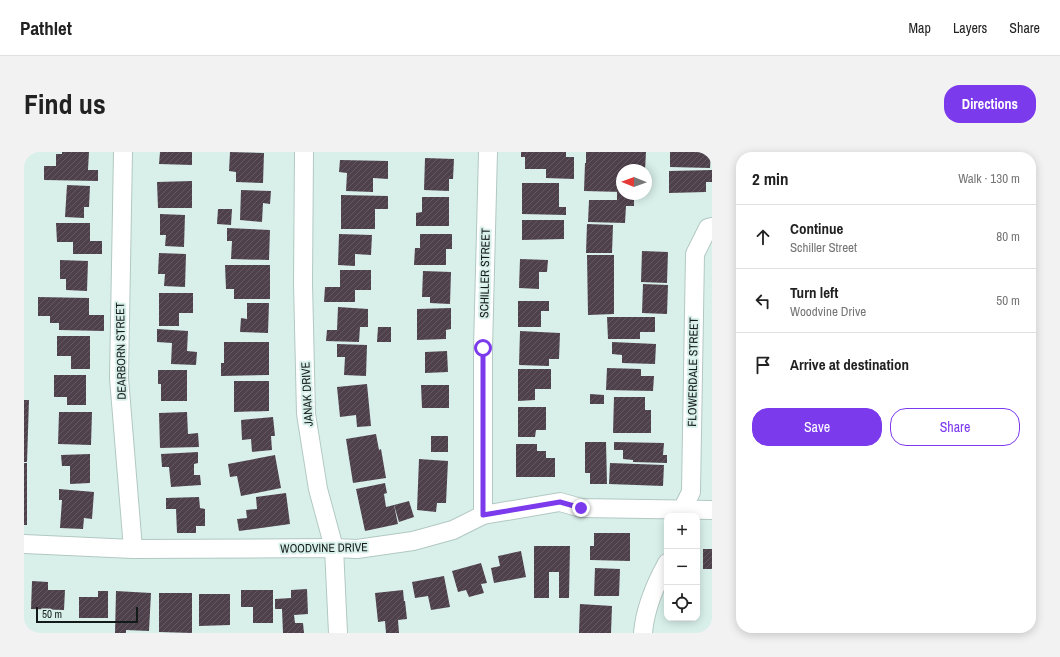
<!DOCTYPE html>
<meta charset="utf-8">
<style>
:root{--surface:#fff;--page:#f2f2f2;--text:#222;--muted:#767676;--line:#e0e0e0;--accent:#7c3aed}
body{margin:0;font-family:"Archivo Narrow",sans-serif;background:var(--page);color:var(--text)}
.controls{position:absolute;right:12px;bottom:12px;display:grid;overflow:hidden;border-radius:8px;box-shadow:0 2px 10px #0003}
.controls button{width:36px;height:36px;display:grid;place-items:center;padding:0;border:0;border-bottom:1px solid var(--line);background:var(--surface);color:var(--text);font:20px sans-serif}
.compass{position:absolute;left:592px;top:12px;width:36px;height:36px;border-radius:50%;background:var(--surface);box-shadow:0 2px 10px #0003;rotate:271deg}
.scale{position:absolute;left:12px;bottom:10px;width:102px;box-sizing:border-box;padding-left:4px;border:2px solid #131b19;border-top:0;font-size:11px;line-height:14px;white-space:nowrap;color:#131b19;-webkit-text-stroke:3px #d9f0ea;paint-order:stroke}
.stop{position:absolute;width:12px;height:12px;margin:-9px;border:3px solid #7c3aed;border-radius:50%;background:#fff}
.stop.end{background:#7c3aed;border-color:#fff;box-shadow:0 1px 4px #0008}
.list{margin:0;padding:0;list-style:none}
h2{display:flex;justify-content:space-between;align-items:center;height:52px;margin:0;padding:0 16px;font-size:17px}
h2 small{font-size:13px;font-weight:400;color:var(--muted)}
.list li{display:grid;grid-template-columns:26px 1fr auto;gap:12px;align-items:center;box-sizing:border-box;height:64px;padding:0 16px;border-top:1px solid var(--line)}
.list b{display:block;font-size:15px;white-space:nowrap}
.list p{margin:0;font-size:13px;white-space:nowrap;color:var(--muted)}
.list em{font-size:13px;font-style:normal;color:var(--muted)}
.actions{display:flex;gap:8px;padding:12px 16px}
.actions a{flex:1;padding:9px 0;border:1px solid var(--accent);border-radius:16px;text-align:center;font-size:14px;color:var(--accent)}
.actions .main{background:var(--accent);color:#fff}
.icon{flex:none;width:22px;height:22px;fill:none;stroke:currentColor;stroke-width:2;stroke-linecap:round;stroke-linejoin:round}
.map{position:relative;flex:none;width:688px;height:481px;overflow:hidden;border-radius:16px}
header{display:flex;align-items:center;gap:24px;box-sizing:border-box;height:56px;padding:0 20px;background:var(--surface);border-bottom:1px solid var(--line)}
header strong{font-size:19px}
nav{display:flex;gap:22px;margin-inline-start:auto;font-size:14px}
.intro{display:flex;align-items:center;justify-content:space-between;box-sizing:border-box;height:96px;padding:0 24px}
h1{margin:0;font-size:28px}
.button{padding:10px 18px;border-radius:16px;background:var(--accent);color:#fff;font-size:14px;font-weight:700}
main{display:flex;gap:24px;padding:0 24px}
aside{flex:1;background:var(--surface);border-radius:16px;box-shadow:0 2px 10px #0003}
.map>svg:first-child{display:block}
</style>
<header>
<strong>Pathlet</strong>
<nav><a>Map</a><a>Layers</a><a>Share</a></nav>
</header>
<div class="intro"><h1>Find us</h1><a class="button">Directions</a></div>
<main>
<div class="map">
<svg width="688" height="481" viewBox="0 0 688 481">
<defs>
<pattern id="building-hatch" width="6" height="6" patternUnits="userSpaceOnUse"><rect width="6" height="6" fill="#4f414c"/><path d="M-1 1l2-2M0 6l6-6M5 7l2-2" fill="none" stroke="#645962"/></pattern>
</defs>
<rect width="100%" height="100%" fill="#d9f0ea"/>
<g fill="url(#building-hatch)">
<path d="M 38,0 L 65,0 L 64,18 L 74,18 L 74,29 L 20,28 L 20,14 L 32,14 L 32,2 L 38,2 Z"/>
<path d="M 136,0 L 168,0 L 168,13 L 135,12 Z"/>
<path d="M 206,0 L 240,1 L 239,31 L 212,30 L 212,20 L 205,19 Z"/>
<path d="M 497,0 L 542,0 L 542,5 L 550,5 L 550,27 L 522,26 L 522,17 L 501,17 L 501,5 L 497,5 Z"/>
<path d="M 562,0 L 622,0 L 621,18 L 598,18 L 598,40 L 560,39 L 561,11 L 562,11 Z"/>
<path d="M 646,0 L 687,0 L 686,16 L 646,15 Z"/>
<path d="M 401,6 L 430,7 L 429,27 L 425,27 L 425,39 L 400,38 Z"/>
<path d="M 316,8 L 364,9 L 364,27 L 349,26 L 349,40 L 322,39 L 323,21 L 315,20 Z"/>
<path d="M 688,18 L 688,30 L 682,30 L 682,40 L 645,41 L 645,19 Z"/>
<path d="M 168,29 L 168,56 L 134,56 L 133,30 Z"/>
<path d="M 498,31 L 535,31 L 535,55 L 542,55 L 542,63 L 498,62 Z"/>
<path d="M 43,33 L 66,34 L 65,55 L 60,55 L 60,66 L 41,65 Z"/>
<path d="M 217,38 L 247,39 L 246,52 L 239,51 L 238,70 L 216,68 Z"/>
<path d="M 593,40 L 598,40 L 598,42 L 610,42 L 610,54 L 602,54 L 601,71 L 564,70 L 565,48 L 593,48 Z"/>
<path d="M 317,43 L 364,44 L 364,57 L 351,57 L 351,77 L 317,77 Z"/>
<path d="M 398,45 L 425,45 L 425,74 L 392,74 L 392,61 L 398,60 Z"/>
<path d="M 194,57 L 208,57 L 207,73 L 193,72 Z"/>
<path d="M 136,62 L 161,63 L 160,95 L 141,94 L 142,83 L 136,83 Z"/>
<path d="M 498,68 L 540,68 L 540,87 L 498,88 Z"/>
<path d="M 32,71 L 66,71 L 66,89 L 78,89 L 78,102 L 49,102 L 49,90 L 33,90 Z"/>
<path d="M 563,72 L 589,73 L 588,101 L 562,101 Z"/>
<path d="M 203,76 L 246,78 L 245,108 L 207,107 L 208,89 L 203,89 Z"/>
<path d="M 315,82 L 348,83 L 347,103 L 331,102 L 331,114 L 314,113 Z"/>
<path d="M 396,82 L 428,82 L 428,97 L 422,97 L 422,113 L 390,113 L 391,96 L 396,96 Z"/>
<path d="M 618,99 L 644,100 L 643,131 L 617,130 Z"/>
<path d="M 135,101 L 162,102 L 161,135 L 140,134 L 141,122 L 134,122 Z"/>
<path d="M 563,103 L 590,103 L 590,162 L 564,163 Z"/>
<path d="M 496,107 L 524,108 L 523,120 L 515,120 L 515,137 L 495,136 Z"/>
<path d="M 36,108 L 64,109 L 63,139 L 42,138 L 42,127 L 36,127 Z"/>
<path d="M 201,113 L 246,113 L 246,147 L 210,147 L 210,137 L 202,137 Z"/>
<path d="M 316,118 L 347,118 L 347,138 L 331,138 L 331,150 L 300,150 L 301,135 L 316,135 Z"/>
<path d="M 399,119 L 427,120 L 426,152 L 406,151 L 406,145 L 398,145 Z"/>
<path d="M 619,132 L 644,133 L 643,162 L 618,161 Z"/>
<path d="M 135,141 L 169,141 L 169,161 L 155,161 L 155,174 L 135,174 Z"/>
<path d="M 14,145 L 65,146 L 65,163 L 80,163 L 80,179 L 35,178 L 35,171 L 26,171 L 26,164 L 14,164 Z"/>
<path d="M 494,149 L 525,149 L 525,159 L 517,159 L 517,175 L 494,175 Z"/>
<path d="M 223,151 L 245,151 L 244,181 L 216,180 L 217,166 L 223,167 Z"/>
<path d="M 314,155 L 344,157 L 344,175 L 336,175 L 335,190 L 302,189 L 303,178 L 313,178 Z"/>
<path d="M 427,156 L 427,177 L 422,178 L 422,187 L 393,188 L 393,157 Z"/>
<path d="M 583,165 L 631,165 L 631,180 L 616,180 L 616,187 L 584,187 Z"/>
<path d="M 354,175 L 367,175 L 367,190 L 353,190 Z"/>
<path d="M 133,177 L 164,179 L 163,199 L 173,200 L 172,213 L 147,212 L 148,191 L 133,190 Z"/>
<path d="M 496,179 L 536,181 L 535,207 L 525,207 L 525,214 L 495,213 Z"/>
<path d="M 33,184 L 66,184 L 66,217 L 47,217 L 47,204 L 33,204 Z"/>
<path d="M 200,190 L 245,190 L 245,223 L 197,224 L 197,211 L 200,211 Z"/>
<path d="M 588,190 L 632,192 L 631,212 L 598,211 L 598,203 L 588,202 Z"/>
<path d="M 313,192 L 343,193 L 342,224 L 320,223 L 321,205 L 313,205 Z"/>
<path d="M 423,199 L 424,220 L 401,221 L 401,200 Z"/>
<path d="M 583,216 L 617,217 L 617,224 L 630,224 L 629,239 L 582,238 Z"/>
<path d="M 494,217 L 527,217 L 527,237 L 511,237 L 511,248 L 494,249 Z"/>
<path d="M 134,218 L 163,218 L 163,249 L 137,249 L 137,232 L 134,232 Z"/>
<path d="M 30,223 L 62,223 L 62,253 L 43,253 L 43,245 L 30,245 Z"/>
<path d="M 210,229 L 245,229 L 245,259 L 210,260 Z"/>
<path d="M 343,232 L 347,274 L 333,275 L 332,263 L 316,265 L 313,235 Z"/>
<path d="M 397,233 L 425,233 L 425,256 L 398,256 Z"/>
<path d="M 566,242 L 580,243 L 580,252 L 566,252 Z"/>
<path d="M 590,245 L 621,245 L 621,258 L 627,258 L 627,281 L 589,281 Z"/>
<path d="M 0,248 L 5,248 L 3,310 L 0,310 Z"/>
<path d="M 494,255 L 522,255 L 522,278 L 512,278 L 511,285 L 494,285 Z"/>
<path d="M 35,260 L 68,260 L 67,293 L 34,292 Z"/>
<path d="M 163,260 L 164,282 L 174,281 L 175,295 L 136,296 L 135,261 Z"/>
<path d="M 249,265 L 251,284 L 247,284 L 248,298 L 228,300 L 227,287 L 218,288 L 217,268 Z"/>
<path d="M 352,282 L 355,298 L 357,297 L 362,326 L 329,331 L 322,287 Z"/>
<rect x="407" y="284" width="17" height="16"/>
<path d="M 561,290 L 582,290 L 583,332 L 566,332 L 566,321 L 561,321 Z"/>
<path d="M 590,290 L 640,291 L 639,303 L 643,303 L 643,311 L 609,310 L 609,308 L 599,307 L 599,298 L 590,298 Z"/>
<path d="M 492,292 L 513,292 L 513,299 L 522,299 L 522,306 L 531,306 L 531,325 L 492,325 Z"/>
<path d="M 174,300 L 174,311 L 170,312 L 170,323 L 176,323 L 177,333 L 147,335 L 145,315 L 138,315 L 137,302 Z"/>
<path d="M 66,302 L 66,331 L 46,332 L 46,314 L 38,314 L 37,303 Z"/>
<path d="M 251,303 L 257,336 L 217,344 L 213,324 L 206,325 L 204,312 Z"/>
<path d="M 395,307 L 424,309 L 422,351 L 413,351 L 412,360 L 393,358 Z"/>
<rect x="0" y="311" width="3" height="62"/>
<path d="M 586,311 L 640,313 L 639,334 L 585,332 Z"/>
<path d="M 361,331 L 363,341 L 360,342 L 362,355 L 370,353 L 374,372 L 341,379 L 332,337 Z"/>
<path d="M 35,337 L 70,340 L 68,367 L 60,366 L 59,377 L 36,376 L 38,348 L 35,348 Z"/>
<path d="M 262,341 L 266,372 L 215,379 L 213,367 L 223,366 L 222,358 L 233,357 L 232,345 Z"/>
<path d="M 175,345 L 176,356 L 181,357 L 181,374 L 172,374 L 172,381 L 153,381 L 152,357 L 142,357 L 142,346 Z"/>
<path d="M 385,349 L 390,365 L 375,370 L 370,353 Z"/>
<path d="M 570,381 L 606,381 L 606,409 L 566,408 L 566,394 L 570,394 Z"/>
<path d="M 510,394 L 546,394 L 545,446 L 535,446 L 535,420 L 525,420 L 525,446 L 510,446 Z"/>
<rect x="679" y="397" width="9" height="20"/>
<path d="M 497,399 L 502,425 L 470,431 L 467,416 L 476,414 L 474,404 Z"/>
<path d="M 457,411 L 463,431 L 457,432 L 460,441 L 445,445 L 442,438 L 434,440 L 428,419 Z"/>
<path d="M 571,416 L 596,417 L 595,444 L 570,444 Z"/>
<path d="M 420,424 L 426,455 L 407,458 L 404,444 L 391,446 L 388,430 Z"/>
<path d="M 8,429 L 24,430 L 24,438 L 41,438 L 40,458 L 7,457 Z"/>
<path d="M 283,437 L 284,462 L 270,463 L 271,471 L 279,471 L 280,481 L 259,481 L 258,457 L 251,457 L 251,447 L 267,446 L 267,438 Z"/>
<path d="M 217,438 L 249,438 L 249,471 L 229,471 L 229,455 L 217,455 Z"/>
<path d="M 379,438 L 380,449 L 381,449 L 383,467 L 374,468 L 375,481 L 362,481 L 361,469 L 354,470 L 351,441 Z"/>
<path d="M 74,439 L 84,439 L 84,466 L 55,466 L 55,445 L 74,445 Z"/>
<path d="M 92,439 L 127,441 L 125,479 L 102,478 L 102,481 L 91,481 Z"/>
<path d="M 135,441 L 168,441 L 168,481 L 135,480 Z"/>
<path d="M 175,442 L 206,442 L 206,473 L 175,474 Z"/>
<path d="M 556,452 L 588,454 L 587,481 L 555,481 Z"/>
</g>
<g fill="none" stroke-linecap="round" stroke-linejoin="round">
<g stroke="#b2c8c2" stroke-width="20">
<g id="minor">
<path d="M 99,0 L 95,226 L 109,397"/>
<path d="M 280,0 L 279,131 L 282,262 L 294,337 L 310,396 L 314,481"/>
<path d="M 459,363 L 459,196 L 464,0"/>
<path d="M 657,364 L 658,358 L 667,340 L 671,102 L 684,76 L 688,75"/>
<path d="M 0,392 L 109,397 L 310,396 L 333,397 L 389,389 L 429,378 L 459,363 L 536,350 L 557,356 L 688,358"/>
<path d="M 619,481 C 621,456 631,433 643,411"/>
</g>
</g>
<use href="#minor" stroke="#fff" stroke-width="18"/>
</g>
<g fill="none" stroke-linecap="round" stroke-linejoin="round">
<path stroke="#7c3aed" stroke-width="5" d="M 459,196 L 459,363 L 536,350 L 557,356"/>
</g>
<g text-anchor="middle" stroke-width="4" stroke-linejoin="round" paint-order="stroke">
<g font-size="12" fill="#131b19" stroke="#d9f0ea">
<text transform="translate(461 121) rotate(-89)" y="4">SCHILLER STREET</text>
<text transform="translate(97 199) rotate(-91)" y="4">DEARBORN STREET</text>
<text transform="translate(669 220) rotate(-89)" y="4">FLOWERDALE STREET</text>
<text transform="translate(283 242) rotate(-93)" y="4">JANAK DRIVE</text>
<text transform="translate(300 396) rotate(-1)" y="4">WOODVINE DRIVE</text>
</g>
</g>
</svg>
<div class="controls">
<button>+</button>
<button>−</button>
<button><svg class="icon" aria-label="locate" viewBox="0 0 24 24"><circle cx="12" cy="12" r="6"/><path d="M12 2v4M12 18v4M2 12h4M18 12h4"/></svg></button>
</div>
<svg class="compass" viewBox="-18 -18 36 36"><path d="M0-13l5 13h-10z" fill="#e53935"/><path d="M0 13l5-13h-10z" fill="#767676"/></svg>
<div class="scale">50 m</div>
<div class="stop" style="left:459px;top:196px"></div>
<div class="stop end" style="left:557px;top:356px"></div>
</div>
<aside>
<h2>2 min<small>Walk · 130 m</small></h2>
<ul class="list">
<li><svg class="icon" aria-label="ahead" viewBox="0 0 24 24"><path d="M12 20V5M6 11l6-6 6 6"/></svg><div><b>Continue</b><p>Schiller Street</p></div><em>80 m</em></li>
<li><svg class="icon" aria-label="left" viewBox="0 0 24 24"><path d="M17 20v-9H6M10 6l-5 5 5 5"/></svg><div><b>Turn left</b><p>Woodvine Drive</p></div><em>50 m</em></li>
<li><svg class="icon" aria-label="arrive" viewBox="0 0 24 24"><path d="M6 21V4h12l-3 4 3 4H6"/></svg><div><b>Arrive at destination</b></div></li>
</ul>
<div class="actions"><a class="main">Save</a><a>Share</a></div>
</aside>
</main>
